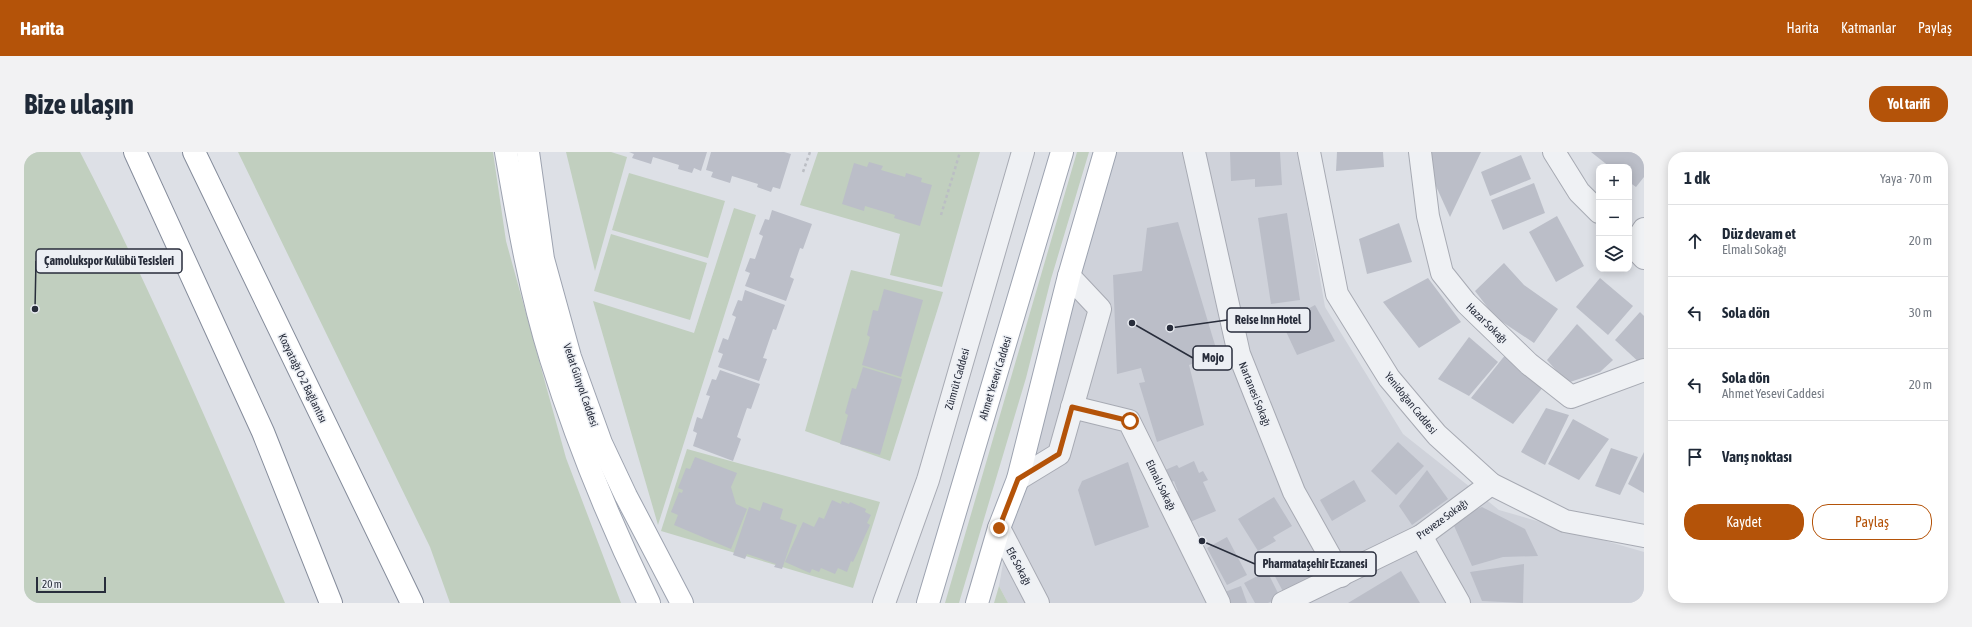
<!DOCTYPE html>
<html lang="tr">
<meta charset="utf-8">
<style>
:root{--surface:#fff;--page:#f2f2f3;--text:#1f2937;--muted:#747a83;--line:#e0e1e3;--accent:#b45309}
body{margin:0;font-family:"Asap Condensed",sans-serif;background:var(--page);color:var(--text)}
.controls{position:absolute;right:12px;top:12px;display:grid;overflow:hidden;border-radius:8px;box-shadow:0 2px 10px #0003}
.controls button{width:36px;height:36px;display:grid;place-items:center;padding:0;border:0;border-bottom:1px solid var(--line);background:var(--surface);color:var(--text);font:20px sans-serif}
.scale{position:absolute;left:12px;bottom:10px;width:70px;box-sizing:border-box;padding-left:4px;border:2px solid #282d3b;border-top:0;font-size:11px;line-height:14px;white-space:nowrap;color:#282d3b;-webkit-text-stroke:3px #eceff4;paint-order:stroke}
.stop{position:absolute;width:12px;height:12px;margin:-9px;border:3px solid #b45309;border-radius:50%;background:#fff}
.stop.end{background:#b45309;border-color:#fff;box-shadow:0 1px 4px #0008}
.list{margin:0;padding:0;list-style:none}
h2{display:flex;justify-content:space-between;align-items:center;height:52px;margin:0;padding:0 16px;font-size:17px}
h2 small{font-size:13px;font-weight:400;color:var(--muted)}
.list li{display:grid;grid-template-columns:26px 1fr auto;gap:12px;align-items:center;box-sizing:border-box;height:72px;padding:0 16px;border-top:1px solid var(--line)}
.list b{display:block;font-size:15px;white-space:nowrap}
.list p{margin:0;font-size:13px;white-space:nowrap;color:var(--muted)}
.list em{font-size:13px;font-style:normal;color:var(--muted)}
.actions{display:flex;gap:8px;padding:12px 16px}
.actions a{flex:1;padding:9px 0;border:1px solid var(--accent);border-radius:16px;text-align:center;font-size:14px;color:var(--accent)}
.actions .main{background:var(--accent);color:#fff}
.icon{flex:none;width:22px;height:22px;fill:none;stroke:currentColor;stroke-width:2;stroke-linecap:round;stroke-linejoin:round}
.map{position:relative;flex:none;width:1620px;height:451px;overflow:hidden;border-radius:16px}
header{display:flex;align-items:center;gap:24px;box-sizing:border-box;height:56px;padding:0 20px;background:var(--accent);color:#fff}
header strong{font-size:19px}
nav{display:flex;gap:22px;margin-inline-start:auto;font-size:14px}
.intro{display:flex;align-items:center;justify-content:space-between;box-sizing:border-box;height:96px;padding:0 24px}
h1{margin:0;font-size:28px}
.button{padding:10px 18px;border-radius:16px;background:var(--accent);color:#fff;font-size:14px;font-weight:700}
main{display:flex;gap:24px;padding:0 24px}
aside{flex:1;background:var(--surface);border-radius:16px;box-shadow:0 2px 10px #0003}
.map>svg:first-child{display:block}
</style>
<header>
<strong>Harita</strong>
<nav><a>Harita</a><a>Katmanlar</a><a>Paylaş</a></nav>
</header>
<div class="intro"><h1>Bize ulaşın</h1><a class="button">Yol tarifi</a></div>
<main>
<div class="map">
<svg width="1620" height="451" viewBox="0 0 1620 451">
<rect width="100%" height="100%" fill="#dde0e6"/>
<path fill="#cfd2da" d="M 1081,0 L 1274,0 L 1301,155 L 1379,282 L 1475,358 L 1620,400 L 1620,451 L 984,451 L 975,434 L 994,327 Z"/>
<g fill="#c1cfbf">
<path d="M 0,0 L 56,0 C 132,147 196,299 261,451 L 0,451 Z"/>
<path d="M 214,0 L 469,0 L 482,89 L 542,306 L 597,451 L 426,451 L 406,395 Z"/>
<path d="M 542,0 L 587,0 L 603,5 L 571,119 Z"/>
<path d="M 794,0 L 956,0 L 918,135 L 866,123 L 876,82 L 776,53 Z"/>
<path d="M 1053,0 L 1065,0 L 1027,127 L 1002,226 L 935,451 L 921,451 Z"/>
<path d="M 605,21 L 701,49 L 684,106 L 588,78 Z"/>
<path d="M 710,56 L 732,63 L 634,373 L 569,149 L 670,181 Z"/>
<path d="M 587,82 L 683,111 L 666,168 L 570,139 Z"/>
<path d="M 827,118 L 919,140 L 866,309 L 781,279 Z"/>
<path d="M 663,297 L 856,350 L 829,436 L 637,379 Z"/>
<path d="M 975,434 L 984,451 L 970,451 Z"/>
</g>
<g fill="#bbbec8">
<path d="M 605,0 L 683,0 L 677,19 L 670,16 L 668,21 L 654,17 L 655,13 L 629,5 L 627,12 L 608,6 L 610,2 Z"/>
<path d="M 687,0 L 760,0 L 767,2 L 756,37 L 749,35 L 747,40 L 733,35 L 734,32 L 708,24 L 706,31 L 687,25 L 689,20 L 682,18 Z"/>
<path d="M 1206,0 L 1256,0 L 1258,33 L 1231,35 L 1231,27 L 1207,29 Z"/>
<path d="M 1313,0 L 1359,0 L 1360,15 L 1312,19 Z"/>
<path d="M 1407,0 L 1457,0 L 1426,65 L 1411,32 Z"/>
<path d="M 1567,0 L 1620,0 L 1620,25 L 1612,35 L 1605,30 L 1605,15 L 1586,15 Z"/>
<path d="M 1497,3 L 1507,27 L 1466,44 L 1457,20 Z"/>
<path d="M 845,10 L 859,14 L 857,18 L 881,25 L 882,21 L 898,26 L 897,30 L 908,33 L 896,74 L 870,66 L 871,63 L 841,54 L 840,59 L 818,52 L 830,11 L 843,15 Z"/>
<path d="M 1510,31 L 1521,61 L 1479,78 L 1467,48 Z"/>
<path d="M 748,58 L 788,72 L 779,97 L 776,96 L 766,125 L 770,127 L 762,149 L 721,134 L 726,121 L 721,119 L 726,106 L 731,107 L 739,84 L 735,82 L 741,67 L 745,68 Z"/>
<path d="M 1263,61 L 1276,148 L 1247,152 L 1234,66 Z"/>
<path d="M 1533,64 L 1560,114 L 1532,130 L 1505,80 Z"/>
<path d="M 1154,70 L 1194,203 L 1165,213 L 1180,273 L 1133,290 L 1115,231 L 1121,230 L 1117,216 L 1093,222 L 1089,123 L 1118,119 L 1123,76 Z"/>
<path d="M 1375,71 L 1388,110 L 1343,122 L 1335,87 Z"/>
<path d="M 1480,111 L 1500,133 L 1534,157 L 1510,191 L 1471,165 L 1451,139 Z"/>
<path d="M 1404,126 L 1437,170 L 1395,196 L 1359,150 Z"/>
<path d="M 1576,126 L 1609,154 L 1584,183 L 1552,155 Z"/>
<path d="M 860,137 L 899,148 L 877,225 L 838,213 L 846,185 L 843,183 L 849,158 L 854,159 Z"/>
<path d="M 721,138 L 761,153 L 752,178 L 749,177 L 739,206 L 743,207 L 735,229 L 694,215 L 699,202 L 694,200 L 699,186 L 704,188 L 712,165 L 708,163 L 714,148 L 718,149 Z"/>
<path d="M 1291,153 L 1311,189 L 1273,203 L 1258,171 Z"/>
<path d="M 1616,160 L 1620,164 L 1620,211 L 1618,213 L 1591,188 Z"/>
<path d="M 1553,172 L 1589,208 L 1576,220 L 1543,231 L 1523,208 Z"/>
<path d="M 1445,185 L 1474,210 L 1445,244 L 1414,227 Z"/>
<path d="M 1482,202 L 1520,234 L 1489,272 L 1447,246 Z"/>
<path d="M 839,215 L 878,227 L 856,303 L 816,292 L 824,263 L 821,261 L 828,236 L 832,237 Z"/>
<path d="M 696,218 L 736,232 L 727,257 L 723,256 L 713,285 L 717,287 L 709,309 L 669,294 L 673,281 L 669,279 L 673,265 L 678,267 L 686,244 L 682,243 L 688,227 L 692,228 Z"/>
<path d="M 1522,256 L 1545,263 L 1521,313 L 1497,300 Z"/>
<path d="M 1549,267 L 1585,287 L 1555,328 L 1524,312 Z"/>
<path d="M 1374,290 L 1400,314 L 1372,343 L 1347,319 Z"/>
<path d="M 1587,296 L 1614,305 L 1596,343 L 1571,334 Z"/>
<path d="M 1620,300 L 1620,341 L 1604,332 Z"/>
<path d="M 671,305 L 713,321 L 707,335 L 712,352 L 723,357 L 707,397 L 650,373 L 654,363 L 647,360 L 655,340 L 658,341 L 659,338 L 654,336 L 662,316 L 666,317 Z"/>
<path d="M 1170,309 L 1175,321 L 1179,319 L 1184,328 L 1179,330 L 1192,359 L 1159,373 L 1146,343 L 1154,339 L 1150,329 L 1147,330 L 1141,318 L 1153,313 L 1155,316 Z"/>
<path d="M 1104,310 L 1125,375 L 1071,394 L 1054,338 L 1058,329 Z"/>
<path d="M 1403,318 L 1424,347 L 1388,373 L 1375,354 Z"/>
<path d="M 1330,328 L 1342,349 L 1308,369 L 1296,348 Z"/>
<path d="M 1250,345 L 1268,374 L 1249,385 L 1252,389 L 1234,399 L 1214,367 Z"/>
<path d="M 808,348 L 817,352 L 818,349 L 825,352 L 826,350 L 842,357 L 841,360 L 847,363 L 843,371 L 846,373 L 829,410 L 827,409 L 823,420 L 814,416 L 811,422 L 797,416 L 795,420 L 788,417 L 786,421 L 761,410 L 779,370 L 790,375 L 795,365 L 800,367 Z"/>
<path d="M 739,350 L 759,357 L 756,367 L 773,373 L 758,417 L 750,415 L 752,412 L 723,402 L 721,407 L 709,403 L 725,355 L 736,359 Z"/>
<path d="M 1458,355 L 1501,377 L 1514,404 L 1479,405 L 1448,414 L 1427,367 Z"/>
<path d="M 1203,385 L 1223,423 L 1203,433 L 1183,396 Z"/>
<path d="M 1277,401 L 1292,428 L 1262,445 L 1247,417 Z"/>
<path d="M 1500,412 L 1499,451 L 1458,449 L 1446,420 Z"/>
<path d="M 1243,419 L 1256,445 L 1244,451 L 1231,451 L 1220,431 Z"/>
<path d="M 1377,419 L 1396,451 L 1324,451 Z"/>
<path d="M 1217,434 L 1223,451 L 1201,451 L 1198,441 Z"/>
</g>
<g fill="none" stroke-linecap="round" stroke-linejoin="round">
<g stroke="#a7aab3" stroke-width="24">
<g id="minor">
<path d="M 1170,0 L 1215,202 L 1270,340 L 1317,424"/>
<path d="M 1285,0 L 1313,142 L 1365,226 L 1413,283 L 1467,332 L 1541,369 L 1620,384"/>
<path d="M 1396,0 L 1404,64 L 1418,121 L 1442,151 L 1505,212 L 1547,245 L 1620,218"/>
<path d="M 1530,0 L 1555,40 L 1575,60"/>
<path d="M 1605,90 L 1620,106"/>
<path d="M 1609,94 L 1620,77"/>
<path d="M 1048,255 L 1105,269 L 1195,451"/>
<path d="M 994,327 L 1035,302 L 1076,157 L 1045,124"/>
<path d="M 975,376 L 1014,451"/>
<path d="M 1397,384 L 1435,451"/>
<path d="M 860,451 L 904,328 L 999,0"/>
<path d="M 1259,451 L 1397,384 L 1467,332"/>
</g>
</g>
<g stroke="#9da3b0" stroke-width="24">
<g id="major">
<path d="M 482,0 C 494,69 506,140 527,207 C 553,290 587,373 625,451"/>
<path d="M 504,0 L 519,107 L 546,205 L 577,291 L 602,344 L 658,451"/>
<path d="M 904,451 L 1038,0"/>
<path d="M 953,451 L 975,376 L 994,327 L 1045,124 L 1081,0"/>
</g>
</g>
<g stroke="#858c9b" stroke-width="24">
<g id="highway">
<path d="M 111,0 L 239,280 L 307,451"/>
<path d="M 170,0 L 388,451"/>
</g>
</g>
<g stroke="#bbbec4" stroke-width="2.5" stroke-dasharray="3 3" stroke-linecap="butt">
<path d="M 779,20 L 786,0"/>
<path d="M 917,63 L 936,0"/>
</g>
<use href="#minor" stroke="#eff1f4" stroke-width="22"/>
<use href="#major" stroke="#fff" stroke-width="22"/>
<use href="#highway" stroke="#fff" stroke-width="22"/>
</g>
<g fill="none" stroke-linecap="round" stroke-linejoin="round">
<path stroke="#b45309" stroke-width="5" d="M 975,376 L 994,327 L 1035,302 L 1048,255 L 1106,269"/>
</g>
<g text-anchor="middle" stroke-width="3" stroke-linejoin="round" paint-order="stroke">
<g font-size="11" fill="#282d3b" stroke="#eceff4">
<text transform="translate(1463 171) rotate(44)" y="4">Hazar Sokağı</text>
<text transform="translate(279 226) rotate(64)" y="4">Kozyatağı O-2 Bağlantısı</text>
<text transform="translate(971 226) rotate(-73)" y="4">Ahmet Yesevi Caddesi</text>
<text transform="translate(933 227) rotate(-74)" y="4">Zümrüt Caddesi</text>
<text transform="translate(557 233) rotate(71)" y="4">Vedat Günyol Caddesi</text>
<text transform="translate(1231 242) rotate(68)" y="4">Nartanesi Sokağı</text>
<text transform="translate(1387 251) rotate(51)" y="4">Yenidoğan Caddesi</text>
<text transform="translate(1137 333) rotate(64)" y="4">Elmalı Sokağı</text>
<text transform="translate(1418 367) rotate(-36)" y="4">Preveze Sokağı</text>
<text transform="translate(995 414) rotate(62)" y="4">Efe Sokağı</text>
</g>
</g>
<path fill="none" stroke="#282d3b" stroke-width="1.5" d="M11 157L12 109M1146 176L1203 168M1108 171L1169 206M1178 389L1231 412"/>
<g fill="#282d3b" stroke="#eceff4" stroke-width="1.5">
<circle cx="11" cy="157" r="4"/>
<circle cx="1146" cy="176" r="4"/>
<circle cx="1108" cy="171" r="4"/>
<circle cx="1178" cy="389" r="4"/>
</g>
<g fill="#eceff4" stroke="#282d3b" stroke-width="1.5">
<rect x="12" y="97" width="146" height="24" rx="4"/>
<rect x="1203" y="156" width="83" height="24" rx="4"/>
<rect x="1169" y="194" width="39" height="24" rx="4"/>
<rect x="1231" y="400" width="121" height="24" rx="4"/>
</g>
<g font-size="12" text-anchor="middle" font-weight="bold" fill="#282d3b">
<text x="85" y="113">Çamolukspor Kulübü Tesisleri</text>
<text x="1244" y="172">Reise Inn Hotel</text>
<text x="1189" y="210">Mojo</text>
<text x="1291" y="416">Pharmataşehir Eczanesi</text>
</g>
</svg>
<div class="controls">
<button>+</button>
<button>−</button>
<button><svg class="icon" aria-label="layers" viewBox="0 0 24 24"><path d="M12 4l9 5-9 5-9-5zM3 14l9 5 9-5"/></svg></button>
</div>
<div class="scale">20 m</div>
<div class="stop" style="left:1106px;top:269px"></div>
<div class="stop end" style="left:975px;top:376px"></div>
</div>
<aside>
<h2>1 dk<small>Yaya · 70 m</small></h2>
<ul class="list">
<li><svg class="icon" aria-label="ahead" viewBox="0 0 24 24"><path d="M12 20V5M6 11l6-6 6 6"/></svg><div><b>Düz devam et</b><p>Elmalı Sokağı</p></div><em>20 m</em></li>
<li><svg class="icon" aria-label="left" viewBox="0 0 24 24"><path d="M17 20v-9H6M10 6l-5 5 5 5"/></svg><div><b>Sola dön</b></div><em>30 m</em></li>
<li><svg class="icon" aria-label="left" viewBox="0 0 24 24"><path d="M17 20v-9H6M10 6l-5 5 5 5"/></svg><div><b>Sola dön</b><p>Ahmet Yesevi Caddesi</p></div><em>20 m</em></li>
<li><svg class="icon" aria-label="arrive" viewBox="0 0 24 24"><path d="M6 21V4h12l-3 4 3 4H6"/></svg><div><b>Varış noktası</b></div></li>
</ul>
<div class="actions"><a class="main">Kaydet</a><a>Paylaş</a></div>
</aside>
</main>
